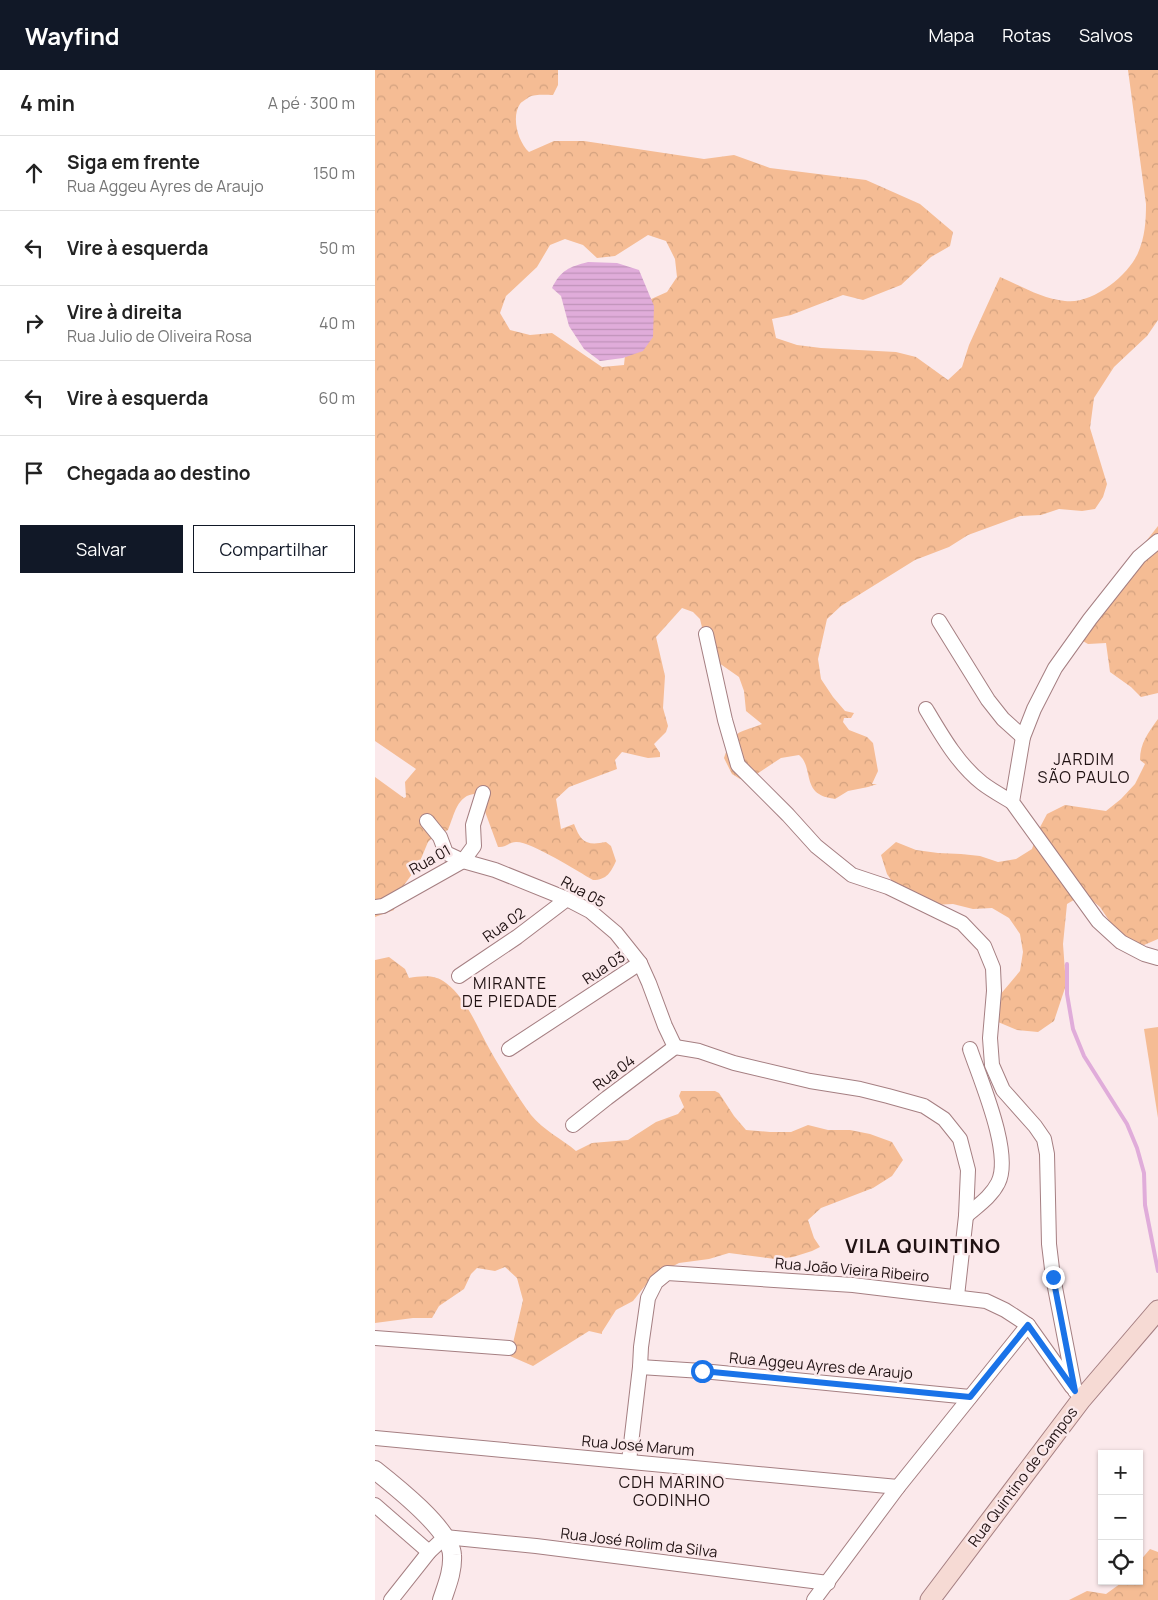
<!DOCTYPE html>
<html lang="pt">
<meta charset="utf-8">
<style>
:root{--surface:#fff;--page:#f6f6f6;--text:#222;--muted:#767676;--line:#e0e0e0;--accent:#111827}
body{margin:0;font-family:Manrope,sans-serif;background:var(--page);color:var(--text)}
.controls{position:absolute;right:15px;bottom:15px;display:grid;overflow:hidden;border-radius:0px;box-shadow:0 1px 4px #0004}
.controls button{width:45px;height:45px;display:grid;place-items:center;padding:0;border:0;border-bottom:1px solid var(--line);background:var(--surface);color:var(--text);font:25px sans-serif}
.stop{position:absolute;width:15px;height:15px;margin:-11px;border:4px solid #1a73e8;border-radius:50%;background:#fff}
.stop.end{background:#1a73e8;border-color:#fff;box-shadow:0 1px 5px #0008}
.list{margin:0;padding:0;list-style:none}
h2{display:flex;justify-content:space-between;align-items:center;height:65px;margin:0;padding:0 20px;font-size:21px}
h2 small{font-size:16px;font-weight:400;color:var(--muted)}
.list li{display:grid;grid-template-columns:32px 1fr auto;gap:15px;align-items:center;box-sizing:border-box;height:75px;padding:0 20px;border-top:1px solid var(--line)}
.list b{display:block;font-size:19px;white-space:nowrap}
.list p{margin:0;font-size:16px;white-space:nowrap;color:var(--muted)}
.list em{font-size:16px;font-style:normal;color:var(--muted)}
.actions{display:flex;gap:10px;padding:15px 20px}
.actions a{flex:1;padding:11px 0;border:1px solid var(--accent);border-radius:0px;text-align:center;font-size:18px;color:var(--accent)}
.actions .main{background:var(--accent);color:#fff}
.icon{flex:none;width:28px;height:28px;fill:none;stroke:currentColor;stroke-width:2;stroke-linecap:round;stroke-linejoin:round}
.map{position:relative;flex:none;width:783px;height:1530px;overflow:hidden}
header{display:flex;align-items:center;gap:30px;box-sizing:border-box;height:70px;padding:0 25px;background:var(--accent);color:#fff}
header strong{font-size:24px}
nav{display:flex;gap:28px;margin-inline-start:auto;font-size:18px}
main{display:flex}
aside{flex:1;background:var(--surface)}
.map>svg:first-child{display:block}
</style>
<header>
<strong>Wayfind</strong>
<nav><a>Mapa</a><a>Rotas</a><a>Salvos</a></nav>
</header>
<main>
<aside>
<h2>4 min<small>A pé · 300 m</small></h2>
<ul class="list">
<li><svg class="icon" aria-label="ahead" viewBox="0 0 24 24"><path d="M12 20V5M6 11l6-6 6 6"/></svg><div><b>Siga em frente</b><p>Rua Aggeu Ayres de Araujo</p></div><em>150 m</em></li>
<li><svg class="icon" aria-label="left" viewBox="0 0 24 24"><path d="M17 20v-9H6M10 6l-5 5 5 5"/></svg><div><b>Vire à esquerda</b></div><em>50 m</em></li>
<li><svg class="icon" aria-label="right" viewBox="0 0 24 24"><path d="M7 20v-9h11M14 6l5 5-5 5"/></svg><div><b>Vire à direita</b><p>Rua Julio de Oliveira Rosa</p></div><em>40 m</em></li>
<li><svg class="icon" aria-label="left" viewBox="0 0 24 24"><path d="M17 20v-9H6M10 6l-5 5 5 5"/></svg><div><b>Vire à esquerda</b></div><em>60 m</em></li>
<li><svg class="icon" aria-label="arrive" viewBox="0 0 24 24"><path d="M6 21V4h12l-3 4 3 4H6"/></svg><div><b>Chegada ao destino</b></div></li>
</ul>
<div class="actions"><a class="main">Salvar</a><a>Compartilhar</a></div>
</aside>
<div class="map">
<svg width="783" height="1530" viewBox="0 0 783 1530">
<defs>
<pattern id="forest-crowns" width="20" height="18" patternUnits="userSpaceOnUse" patternTransform="scale(1.25)"><rect width="20" height="18" fill="#f5bc94"/><path d="M2 6a3 3 0 1 1 6 0M12 15a3 3 0 1 1 6 0" fill="none" stroke="#d2a17f"/></pattern>
<pattern id="water-rules" width="6" height="5" patternUnits="userSpaceOnUse" patternTransform="scale(1.25)"><rect width="6" height="5" fill="#e0acda"/><path d="M0 2.5h6" fill="none" stroke="#c093ba"/></pattern>
</defs>
<rect width="100%" height="100%" fill="#fbe9eb"/>
<path fill="#f5bc94" d="M 783,957 L 783,1048 L 769,959 Z"/>
<g fill="url(#forest-crowns)" fill-rule="evenodd">
<path d="M 0,0 L 183,0 L 183,15 L 178,25 C 171,25 160,24 154,27 C 152,29 146,32 145,34 C 136,47 143,72 154,82 L 179,71 L 209,71 L 329,89 L 359,85 L 395,98 L 491,110 L 545,134 L 578,162 L 575,176 L 556,187 L 526,215 L 488,230 L 468,225 L 416,245 L 397,249 L 401,268 L 422,275 L 446,278 L 521,282 L 541,287 L 573,310 L 587,297 L 594,275 L 625,207 C 646,216 667,229 690,231 C 716,235 753,206 763,183 C 770,167 771,151 771,134 L 753,0 L 783,0 L 783,250 L 772,266 L 739,297 L 719,328 L 715,358 L 732,414 L 728,427 L 720,439 L 707,441 L 684,439 L 666,445 L 645,446 L 593,465 L 574,477 L 540,490 L 466,536 L 452,549 L 443,589 L 446,609 L 458,627 L 470,641 L 479,643 L 476,648 L 469,648 L 468,652 L 474,660 L 492,667 L 498,673 L 503,701 L 497,714 L 502,714 L 493,717 L 473,721 L 460,729 C 455,728 448,727 444,724 C 430,716 436,694 424,685 L 406,688 L 374,709 L 365,709 L 357,704 L 349,688 C 359,659 362,664 387,654 L 371,641 L 369,621 L 364,607 L 334,586 L 325,549 L 318,542 L 307,538 L 281,567 L 290,606 L 288,638 L 293,656 L 291,662 L 279,674 L 285,683 L 285,687 L 273,688 L 247,682 L 240,690 L 242,699 L 194,717 L 181,729 L 186,759 L 199,754 C 206,772 211,776 231,772 L 236,776 L 241,791 C 236,802 232,810 218,810 C 204,802 155,771 141,772 C 134,772 130,778 123,777 L 105,728 L 101,724 C 82,724 79,746 73,760 L 59,766 L 53,772 L 43,796 L 21,826 L 19,840 L 0,847 L 0,707 L 29,728 L 31,727 L 30,712 L 41,699 L 0,671 ZM 273,165 L 291,171 L 300,189 L 302,207 L 292,222 L 274,230 L 251,276 L 249,295 L 227,297 L 177,263 L 155,265 L 135,260 L 125,243 L 131,226 L 162,197 L 175,175 L 190,169 L 208,175 L 222,188 L 240,186 Z"/>
<path d="M 783,456 L 783,623 L 766,627 L 756,617 L 735,602 L 731,573 L 713,574 L 706,570 L 743,507 Z"/>
<path d="M 783,649 L 783,869 L 769,875 L 749,870 L 737,855 L 725,837 L 709,824 L 692,834 L 688,874 L 691,915 L 679,951 L 663,962 L 642,960 L 623,952 L 619,932 L 645,901 L 648,882 L 645,864 L 634,848 L 617,838 L 598,839 L 578,834 L 558,835 L 523,820 L 512,804 L 506,785 L 521,772 L 541,780 L 563,783 L 586,784 L 605,786 L 623,792 L 641,789 L 657,779 L 663,761 L 672,744 L 690,735 L 731,741 L 746,729 L 760,714 L 770,694 L 765,690 C 765,673 773,663 783,649 Z"/>
<path d="M 14,887 L 30,899 L 34,908 C 46,906 60,904 71,913 C 92,929 102,957 115,980 C 127,1001 142,1026 156,1045 C 168,1060 187,1069 201,1081 L 217,1073 L 253,1070 L 281,1052 L 303,1044 L 309,1037 L 304,1026 L 306,1021 L 340,1021 L 344,1023 L 359,1046 L 371,1060 L 395,1062 L 416,1062 L 433,1055 L 453,1060 L 475,1060 L 495,1064 L 517,1072 L 528,1090 L 517,1106 L 498,1118 L 446,1138 L 433,1150 L 439,1168 L 445,1177 L 437,1181 L 418,1187 L 400,1189 L 354,1183 L 334,1189 L 304,1193 L 277,1207 L 258,1231 L 241,1240 L 227,1262 L 227,1264 L 214,1261 L 158,1296 L 135,1286 L 148,1230 L 142,1208 L 130,1197 L 120,1201 L 102,1198 L 96,1204 L 89,1219 L 64,1236 L 57,1248 L 38,1248 L 0,1253 L 0,890 Z"/>
<path d="M 775,1479 L 783,1482 L 783,1530 L 694,1530 L 712,1521 L 731,1524 L 749,1511 L 764,1511 L 764,1492 Z"/>
</g>
<path fill="url(#water-rules)" d="M 213,192 L 242,193 L 264,200 L 279,236 L 278,267 L 268,281 L 248,288 L 225,291 L 209,279 L 194,256 L 186,226 L 177,218 C 186,200 194,197 213,192 Z"/>
<g fill="none" stroke-linecap="round" stroke-linejoin="round">
<path stroke="#e0acda" stroke-width="4" d="M 692,894 L 692,924 L 698,959 L 709,986 L 752,1054 L 762,1078 L 769,1103 L 770,1135 L 783,1201"/>
<g stroke="#a57f82" stroke-width="16">
<g id="minor">
<path d="M 783,471 L 764,487 L 715,549 L 680,598 L 659,639 L 648,667 L 637,732 L 723,851 L 746,872 L 769,884 L 783,888"/>
<path d="M 564,551 L 613,630 L 628,649 L 648,667"/>
<path d="M 331,564 L 350,650 L 363,695 L 413,745 L 441,776 L 477,805 L 513,817 L 587,853 L 609,876 L 618,898 L 619,921 L 615,968 L 617,995 L 628,1020 L 660,1056 L 669,1069 L 672,1084 L 674,1174 L 678,1207 L 700,1321"/>
<path d="M 551,639 C 567,666 583,694 607,713 C 616,720 627,726 637,732"/>
<path d="M 52,751 L 65,767 L 71,783 L 88,791 L 120,800 L 192,829 L 215,841 L 241,863 L 265,893 L 274,913 L 290,956 L 300,977"/>
<path d="M 0,837 L 8,836 L 88,791 L 99,776 L 98,755 L 108,723"/>
<path d="M 84,906 L 142,867 L 192,829"/>
<path d="M 300,977 L 324,981 L 359,993 L 435,1011 L 485,1019 L 513,1026 L 549,1036 L 569,1049 L 585,1069 L 593,1100 L 591,1146 L 582,1226"/>
<path d="M 134,979 L 265,893"/>
<path d="M 198,1055 L 232,1028 L 300,977"/>
<path d="M 591,1146 C 602,1136 616,1127 623,1113 C 638,1084 605,1009 595,979"/>
<path d="M 0,1268 L 134,1278"/>
<path d="M 265,1297 L 327,1301 L 595,1327"/>
<path d="M 0,1368 L 523,1417"/>
<path d="M 254,1391 L 265,1297 L 266,1277 L 273,1228 L 281,1212 L 292,1203 L 478,1215 L 611,1231 L 630,1240 L 653,1255 L 697,1317"/>
<path d="M 0,1435 L 54,1482"/>
<path d="M 16,1530 L 54,1482 L 70,1467 L 161,1476 L 453,1513"/>
<path d="M 439,1530 L 523,1417 L 653,1255"/>
</g>
</g>
<g stroke="#a57f82" stroke-width="20">
<path id="tertiary" d="M 0,1400 C 19,1415 76,1460 77,1485 C 78,1501 72,1515 67,1530"/>
</g>
<g stroke="#a57f82" stroke-width="21">
<path id="secondary" d="M 555,1530 L 706,1330 L 783,1240"/>
</g>
<use href="#minor" stroke="#fff" stroke-width="14"/>
<use href="#tertiary" stroke="#fff" stroke-width="18"/>
<use href="#secondary" stroke="#f6dad4" stroke-width="19"/>
</g>
<g fill="none" stroke-linecap="round" stroke-linejoin="round">
<path stroke="#1a73e8" stroke-width="6" d="M 327,1301 L 595,1327 L 653,1255 L 700,1321 L 678,1207"/>
</g>
<g text-anchor="middle" stroke-width="5" stroke-linejoin="round" paint-order="stroke">
<g font-size="15" fill="#201213" stroke="#fbe9eb">
<text transform="translate(55 790) rotate(-29)" y="5">Rua 01</text>
<text transform="translate(208 822) rotate(29)" y="5">Rua 05</text>
<text transform="translate(129 855) rotate(-35)" y="5">Rua 02</text>
<text transform="translate(229 898) rotate(-33)" y="5">Rua 03</text>
<text transform="translate(239 1003) rotate(-37)" y="5">Rua 04</text>
<text transform="translate(477 1200) rotate(5)" y="5">Rua João Vieira Ribeiro</text>
<text transform="translate(446 1296) rotate(5)" y="5">Rua Aggeu Ayres de Araujo</text>
<text transform="translate(263 1376) rotate(5)" y="5">Rua José Marum</text>
<text transform="translate(648 1407) rotate(-53)" y="5">Rua Quintino de Campos</text>
<text transform="translate(264 1473) rotate(7)" y="5">Rua José Rolim da Silva</text>
</g>
<g font-size="16" letter-spacing="1" fill="#201213" stroke="#fbe9eb">
<text x="709" y="695">JARDIM<tspan x="709" dy="18">SÃO PAULO</tspan></text>
<text x="135" y="919">MIRANTE<tspan x="135" dy="18">DE PIEDADE</tspan></text>
<text x="297" y="1418">CDH MARINO<tspan x="297" dy="18">GODINHO</tspan></text>
</g>
<g font-size="20" font-weight="bold" letter-spacing="1" fill="#201213" stroke="#fbe9eb">
<text x="548" y="1183">VILA QUINTINO</text>
</g>
</g>
</svg>
<div class="controls">
<button>+</button>
<button>−</button>
<button><svg class="icon" aria-label="locate" viewBox="0 0 24 24"><circle cx="12" cy="12" r="6"/><path d="M12 2v4M12 18v4M2 12h4M18 12h4"/></svg></button>
</div>
<div class="stop" style="left:327px;top:1301px"></div>
<div class="stop end" style="left:678px;top:1207px"></div>
</div>
</main>
